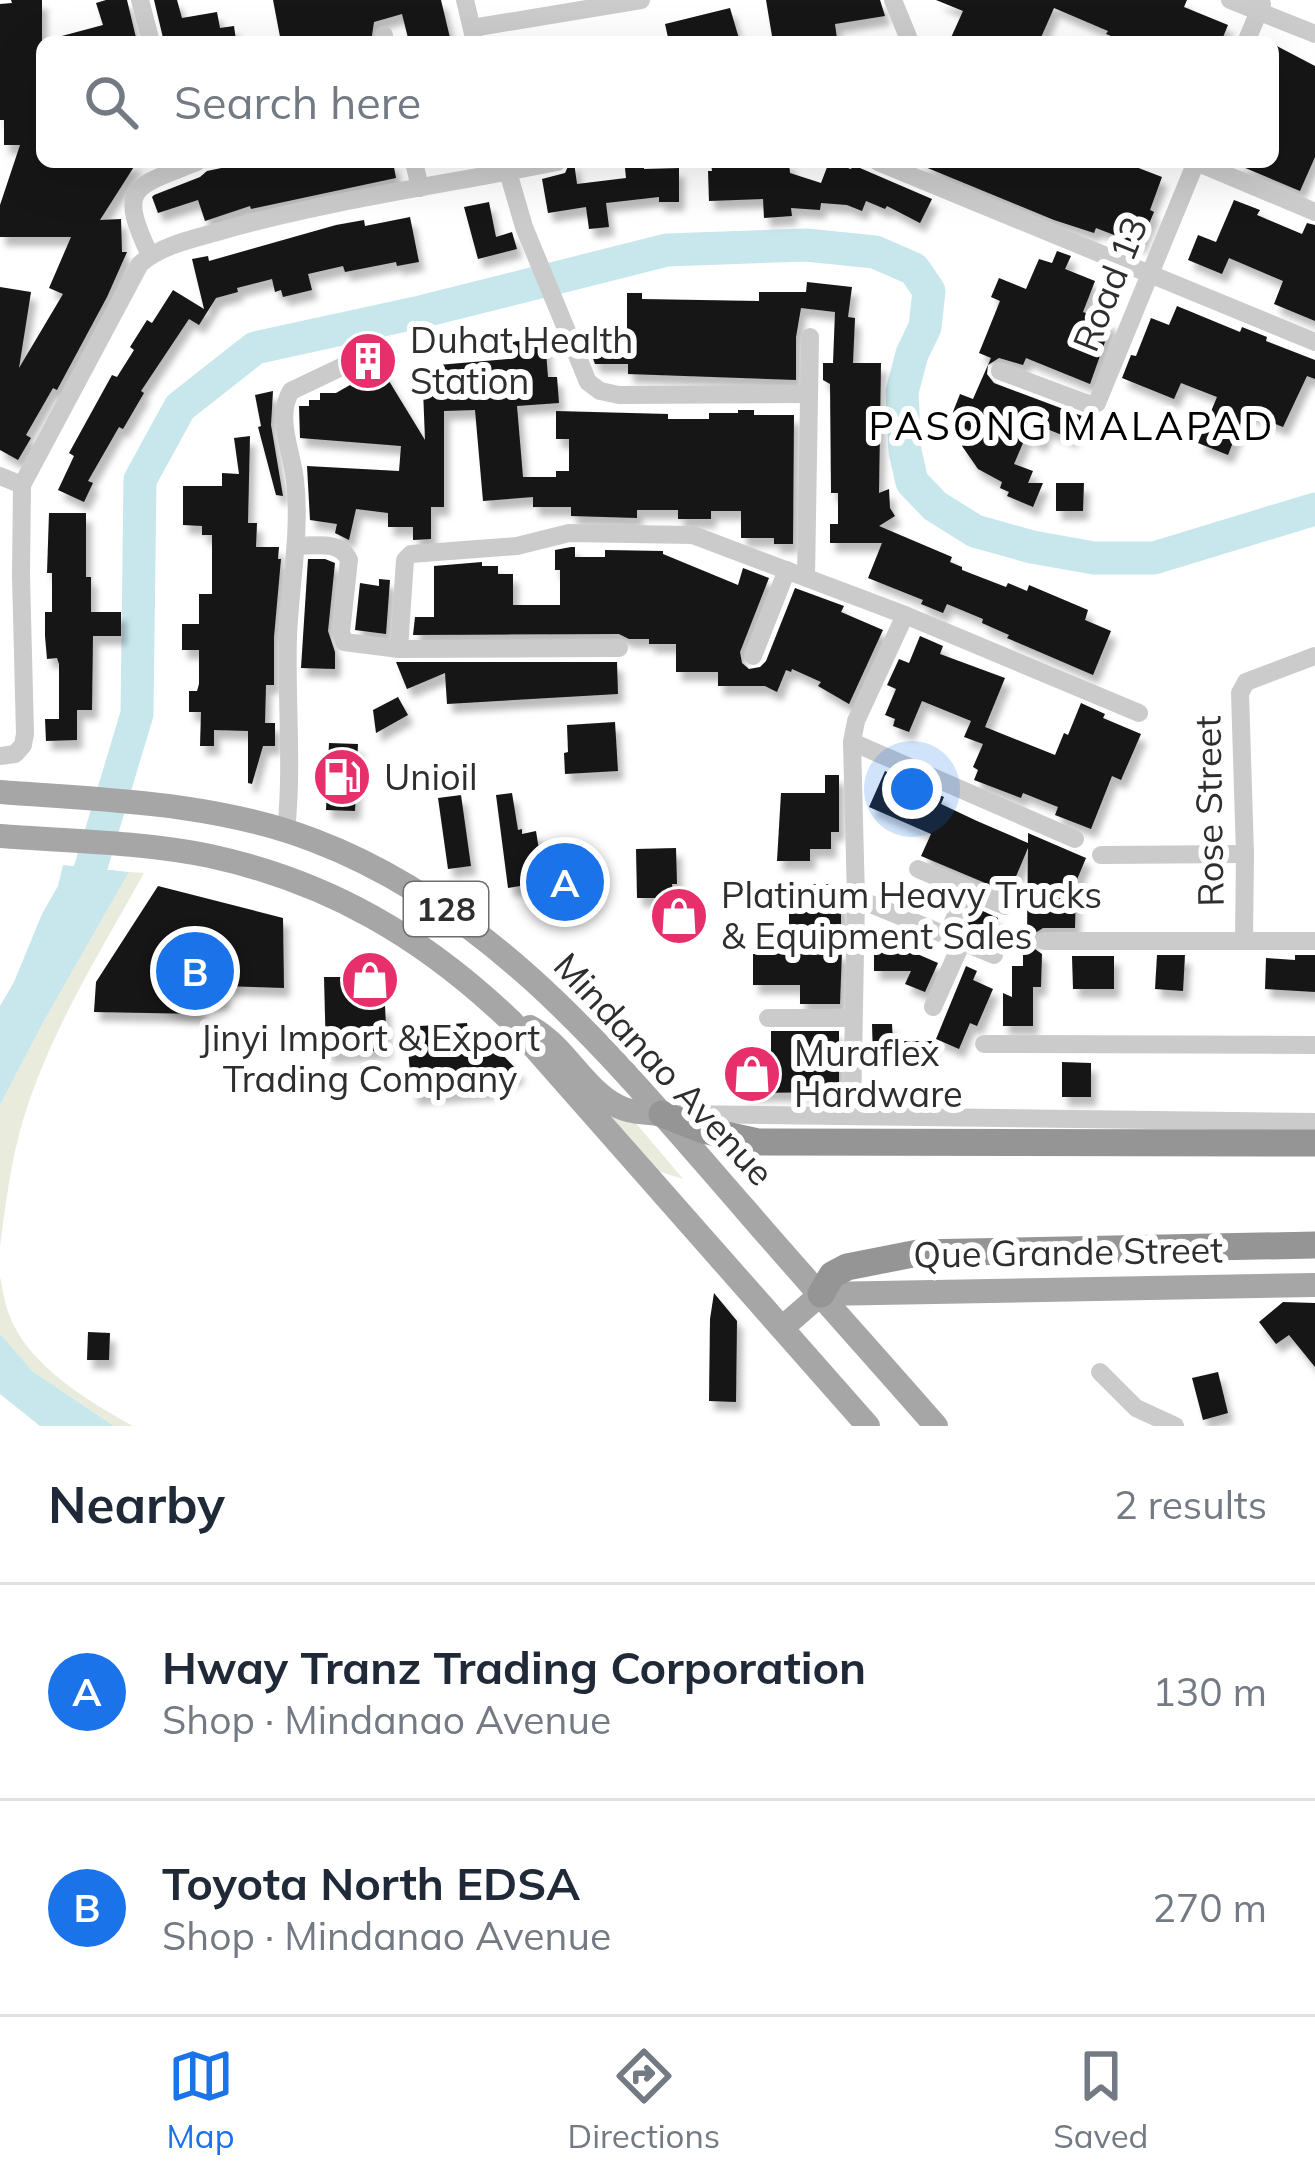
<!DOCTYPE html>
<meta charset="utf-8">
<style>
:root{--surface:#fff;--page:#f6f6f7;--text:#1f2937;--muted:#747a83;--line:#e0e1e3;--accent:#1a73e8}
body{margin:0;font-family:Mulish,sans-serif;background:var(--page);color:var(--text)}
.you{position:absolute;left:912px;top:789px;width:42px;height:42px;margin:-30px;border:9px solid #fff;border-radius:50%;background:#1a73e8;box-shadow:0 0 0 18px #1a73e833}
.badge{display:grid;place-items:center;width:78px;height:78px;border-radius:50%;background:var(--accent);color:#fff;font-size:39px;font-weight:700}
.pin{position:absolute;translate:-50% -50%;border:6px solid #fff;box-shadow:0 3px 12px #0006}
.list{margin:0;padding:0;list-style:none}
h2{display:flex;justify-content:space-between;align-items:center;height:156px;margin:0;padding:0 48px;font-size:51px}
h2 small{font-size:39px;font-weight:400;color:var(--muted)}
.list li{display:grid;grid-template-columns:78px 1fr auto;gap:36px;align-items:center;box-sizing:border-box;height:216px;padding:0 48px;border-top:3px solid var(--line)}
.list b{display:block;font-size:45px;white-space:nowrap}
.list p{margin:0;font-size:39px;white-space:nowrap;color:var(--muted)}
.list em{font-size:39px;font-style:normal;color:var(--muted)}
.icon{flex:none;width:66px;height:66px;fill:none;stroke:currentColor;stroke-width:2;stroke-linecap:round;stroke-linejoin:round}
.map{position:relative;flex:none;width:1315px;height:1426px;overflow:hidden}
.search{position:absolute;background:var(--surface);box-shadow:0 12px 48px #0002;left:36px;right:36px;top:36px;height:132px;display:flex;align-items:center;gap:30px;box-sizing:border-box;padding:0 42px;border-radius:18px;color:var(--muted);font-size:45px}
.sheet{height:588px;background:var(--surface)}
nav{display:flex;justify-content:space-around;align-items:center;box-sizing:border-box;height:168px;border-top:3px solid var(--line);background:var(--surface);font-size:33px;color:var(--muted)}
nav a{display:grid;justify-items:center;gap:6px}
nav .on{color:var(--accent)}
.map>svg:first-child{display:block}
</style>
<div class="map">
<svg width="1315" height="1426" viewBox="0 0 1315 1426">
<defs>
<filter id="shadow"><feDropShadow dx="5.5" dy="9" stdDeviation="3" flood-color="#0004"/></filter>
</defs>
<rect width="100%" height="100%" fill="#fff"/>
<g fill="#e9ecdc">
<path d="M 129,872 L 144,873 C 100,952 51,1030 24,1117 C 11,1159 6,1202 0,1246 L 0,1105 L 44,1021 Z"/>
<path d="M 605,1109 L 635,1122 L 683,1179 L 658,1171 Z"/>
<path d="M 0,1277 C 3,1289 4,1302 9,1314 C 27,1365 88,1401 133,1426 L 114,1426 L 32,1371 L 15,1353 L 0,1334 Z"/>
</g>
<g fill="#c8e7ec">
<path d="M 63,865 L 129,872 L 44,1021 L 0,1105 L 0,1006 L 14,982 L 42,914 L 58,886 Z"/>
<path d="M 0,1334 L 32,1371 L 114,1426 L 40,1426 L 0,1394 Z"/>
</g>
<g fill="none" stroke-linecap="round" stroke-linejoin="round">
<path stroke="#c8e7ec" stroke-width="33" d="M 75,906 L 87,880 L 137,714 L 140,480 L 180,407 L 255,348 L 420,312 L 667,250 L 806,245 L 875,252 L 914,269 L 929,291 L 925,327 L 912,354 L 902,392 L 905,451 L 912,482 L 935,506 L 975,531 L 1032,547 L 1094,558 L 1154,558 L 1315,509"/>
</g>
<g fill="#151515" filter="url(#shadow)">
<path d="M 11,0 L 42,0 L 42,162 L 137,162 L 100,220 L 121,219 L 122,252 L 127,252 L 107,297 L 64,377 L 57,390 L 53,388 L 26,435 L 31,438 L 18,460 L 0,450 L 0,287 L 31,292 L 19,368 L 63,294 L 49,288 L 71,237 L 0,237 L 0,205 L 20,145 L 4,145 L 4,120 L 0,120 L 0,4 L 12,3 Z"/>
<path d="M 106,0 L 127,0 L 137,42 L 58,42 L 58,37 L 103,25 L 96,3 Z"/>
<path d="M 154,0 L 177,0 L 182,18 L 217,12 L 220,28 L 234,26 L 236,40 L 164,42 Z"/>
<path d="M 273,0 L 441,0 L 451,42 L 409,42 L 402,14 L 374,22 L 371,42 L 336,42 L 335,38 L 316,42 L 314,36 L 281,42 Z"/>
<path d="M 766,0 L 880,0 L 885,16 L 835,24 L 837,39 L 773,42 Z"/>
<path d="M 936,0 L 1187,0 L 1184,7 L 1228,25 L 1221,42 L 1126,42 L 1106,34 L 1108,31 L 1054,8 L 1039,42 L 949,42 L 963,11 Z"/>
<path d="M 730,8 L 740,42 L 669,42 L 665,24 Z"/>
<path d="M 1273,44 L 1315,66 L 1315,157 L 1300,191 L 1231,162 L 1273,162 Z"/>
<path d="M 250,162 L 393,162 L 396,178 L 251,209 L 250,206 L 205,221 L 198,200 L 158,213 L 152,197 L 154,195 L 200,177 L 207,171 Z"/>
<path d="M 570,162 L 574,162 L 577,184 L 626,178 L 625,168 L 644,166 L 644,169 L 679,168 L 679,202 L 659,202 L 659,197 L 606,203 L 609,227 L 589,229 L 586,207 L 548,213 L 542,179 L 565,173 Z"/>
<path d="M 711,162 L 789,162 L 790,173 L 821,183 L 829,162 L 851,169 L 853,165 L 932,199 L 920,223 L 887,206 L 885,209 L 866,201 L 862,211 L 847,205 L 821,203 L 820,210 L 791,208 L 792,216 L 764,218 L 763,199 L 709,201 L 708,171 L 712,171 Z"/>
<path d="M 913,162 L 1123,162 L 1162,177 L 1150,210 L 1154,212 L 1140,245 L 1096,228 L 1094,233 L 1054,220 Z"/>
<path d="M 1234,200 L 1260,210 L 1257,215 L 1302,234 L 1307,223 L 1315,225 L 1315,321 L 1274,304 L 1283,281 L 1229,258 L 1222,274 L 1188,260 L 1198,235 L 1216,242 Z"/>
<path d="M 489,202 L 496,237 L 512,232 L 517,249 L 478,259 L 464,207 Z"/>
<path d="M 410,217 L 419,262 L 397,266 L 396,262 L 345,272 L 343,266 L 308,274 L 312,290 L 283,297 L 281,290 L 275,292 L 272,279 L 237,288 L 238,292 L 216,298 L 199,325 L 189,319 L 141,391 L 144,393 L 123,429 L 119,427 L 88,481 L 93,483 L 84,502 L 58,490 L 74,456 L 69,453 L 112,375 L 117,377 L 134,350 L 130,347 L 147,320 L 152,323 L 173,290 L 204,309 L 192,259 L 208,256 L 209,261 L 336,225 L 364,220 L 365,226 Z"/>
<path d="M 1057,251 L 1071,256 L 1065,269 L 1095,281 L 1083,312 L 1112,322 L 1090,384 L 1026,358 L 1023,365 L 999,358 L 988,365 L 987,374 L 994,383 L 1082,416 L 1072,439 L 1047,429 L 1041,443 L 1026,436 L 1014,464 L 1033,471 L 1028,483 L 1043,483 L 1033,507 L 1007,496 L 1009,492 L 1000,488 L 1002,482 L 978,469 L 962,446 L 968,430 L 949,422 L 960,394 L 973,399 L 991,358 L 979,353 L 1000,301 L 991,297 L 999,278 L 1026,289 L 1039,259 L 1052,263 Z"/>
<path d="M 807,282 L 852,287 L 848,317 L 855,318 L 853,363 L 881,363 L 879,493 L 889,489 L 890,508 L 895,516 L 879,526 L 952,557 L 950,562 L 962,567 L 962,570 L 1006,587 L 1008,583 L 1027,591 L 1029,585 L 1088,610 L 1085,620 L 1111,631 L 1093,675 L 1007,638 L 1009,635 L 982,623 L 983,619 L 947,604 L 943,613 L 921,604 L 923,600 L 868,578 L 882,543 L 830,543 L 830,524 L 838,524 L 838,493 L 831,493 L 830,384 L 823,380 L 823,363 L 833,363 L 835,312 L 801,308 L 796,337 L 796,380 L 628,374 L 628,364 L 595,364 L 583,331 L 627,331 L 627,293 L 642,293 L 642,299 L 759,301 L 759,292 L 806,292 Z"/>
<path d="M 1177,306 L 1240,332 L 1242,327 L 1267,337 L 1266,341 L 1315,360 L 1315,379 L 1307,376 L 1283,427 L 1245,412 L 1228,455 L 1198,443 L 1217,397 L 1181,383 L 1174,399 L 1122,378 L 1131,355 L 1136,356 L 1151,318 L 1169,325 Z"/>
<path d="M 545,339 L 548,377 L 557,377 L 559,403 L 517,406 L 523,477 L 556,477 L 556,471 L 569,471 L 569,439 L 556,439 L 556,411 L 668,414 L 668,419 L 709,419 L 709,413 L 738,413 L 738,410 L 754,410 L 754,415 L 794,415 L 793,544 L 774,544 L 774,538 L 741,538 L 741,511 L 711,511 L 711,519 L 678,519 L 678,510 L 637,510 L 637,518 L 571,516 L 571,507 L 533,507 L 533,497 L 483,501 L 475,410 L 444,411 L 444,507 L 431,507 L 431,539 L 413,540 L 413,527 L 388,527 L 388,513 L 356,509 L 349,540 L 335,533 L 337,524 L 310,520 L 307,466 L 399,471 L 401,446 L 300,438 L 299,406 L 309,406 L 309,400 L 320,400 L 320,393 L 336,393 L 364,377 L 362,372 L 367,361 L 363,351 L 373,346 L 389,381 L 425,440 L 423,389 L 439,388 L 438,365 L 508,359 L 507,342 Z"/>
<path d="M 273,391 L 271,425 L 283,496 L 276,495 L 258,427 L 261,426 L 255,395 Z"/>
<path d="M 250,436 L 248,523 L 257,523 L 256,547 L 279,547 L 278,559 L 281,559 L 274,637 L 274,685 L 266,685 L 265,723 L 275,723 L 275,746 L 263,746 L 252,784 L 248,783 L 248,731 L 214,730 L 214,746 L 200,746 L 201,712 L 189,712 L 189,691 L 197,691 L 199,684 L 199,650 L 182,650 L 182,624 L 199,624 L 199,594 L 212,594 L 212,535 L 202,535 L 202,526 L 183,525 L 183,486 L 222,486 L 222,473 L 239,474 L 234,438 Z"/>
<path d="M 1056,483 L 1084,483 L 1083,511 L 1056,511 Z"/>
<path d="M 49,513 L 86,513 L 86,577 L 91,577 L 91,612 L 121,612 L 121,636 L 93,636 L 92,710 L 77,710 L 77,740 L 46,741 L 45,719 L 59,719 L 59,664 L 57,658 L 47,659 L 45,636 L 45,612 L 52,612 L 52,573 L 47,573 Z"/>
<path d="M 571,547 L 575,547 L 575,557 L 605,557 L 605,550 L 663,551 L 663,554 L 738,585 L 743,568 L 769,578 L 740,652 L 742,663 L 749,669 L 760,667 L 766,661 L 795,588 L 844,606 L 841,612 L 883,630 L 849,704 L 818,686 L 821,682 L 792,669 L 791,672 L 786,670 L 777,692 L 765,686 L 718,686 L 718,672 L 676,672 L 676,644 L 649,644 L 649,639 L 629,639 L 619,634 L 413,635 L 415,617 L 434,617 L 434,566 L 482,562 L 482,566 L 498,566 L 498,574 L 513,574 L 513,605 L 560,605 L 560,570 L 555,570 L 555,550 Z"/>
<path d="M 308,559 L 325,559 L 335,563 L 328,631 L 335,652 L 335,669 L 301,668 Z"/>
<path d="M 379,579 L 390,580 L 386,634 L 355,630 L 360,583 L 379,586 Z"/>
<path d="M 920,636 L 943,646 L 940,654 L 1005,678 L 985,727 L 1055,755 L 1064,733 L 1068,735 L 1081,703 L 1105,714 L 1103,718 L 1141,734 L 1121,780 L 1112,776 L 1091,829 L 1055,815 L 1058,807 L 1023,793 L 1021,798 L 974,780 L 978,770 L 973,767 L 983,744 L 964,737 L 971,721 L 922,701 L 909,732 L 893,726 L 895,719 L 885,715 L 896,689 L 887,685 L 899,659 L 909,663 Z"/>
<path d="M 396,662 L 617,662 L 618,694 L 447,704 L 445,673 L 407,689 Z"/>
<path d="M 398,697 L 408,715 L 376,733 L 373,710 Z"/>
<path d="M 615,722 L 618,771 L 565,774 L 564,753 L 568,752 L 567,725 Z"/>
<path d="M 329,743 L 358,744 L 355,811 L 326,810 Z"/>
<path d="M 885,771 L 944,797 L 941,804 L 977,821 L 1028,843 L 1028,833 L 1086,858 L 1076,882 L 1075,928 L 1043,928 L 1032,935 L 1032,947 L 1042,954 L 1041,987 L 1033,987 L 1033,1026 L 1003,1026 L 1003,993 L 1012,997 L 1012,966 L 1023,966 L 1023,934 L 1027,934 L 1028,848 L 1009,893 L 921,856 L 931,834 L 869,807 Z"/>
<path d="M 825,775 L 839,775 L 839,832 L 831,832 L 831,849 L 810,849 L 810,861 L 777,861 L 781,793 L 825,793 Z"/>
<path d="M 512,793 L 518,830 L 522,829 L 522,834 L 536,831 L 544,882 L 508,888 L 496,795 Z"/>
<path d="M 461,795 L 471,866 L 448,869 L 438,798 Z"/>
<path d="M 676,848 L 677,884 L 672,884 L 673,892 L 668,892 L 668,898 L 637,898 L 636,849 Z"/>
<path d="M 807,884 L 835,884 L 835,900 L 841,900 L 841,924 L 760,928 L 760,925 L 789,925 L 789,909 L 807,909 Z"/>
<path d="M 158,886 L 283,918 L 284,988 L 224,986 L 223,1001 L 200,1001 L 200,1014 L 94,1012 L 96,982 Z"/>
<path d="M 974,907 L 998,918 L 991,935 L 966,925 Z"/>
<path d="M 874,931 L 899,931 L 899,946 L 938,963 L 925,992 L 905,984 L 911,971 L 874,971 Z"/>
<path d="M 842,951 L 840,1004 L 800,1004 L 800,985 L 753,985 L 753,954 Z"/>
<path d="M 1157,955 L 1185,955 L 1183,991 L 1155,989 Z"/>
<path d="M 1295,955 L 1315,955 L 1315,992 L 1265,989 L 1266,958 L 1295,960 Z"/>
<path d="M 1072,956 L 1114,956 L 1114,989 L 1073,989 Z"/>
<path d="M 966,966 L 977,971 L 973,980 L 993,989 L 977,1026 L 970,1023 L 959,1049 L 936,1039 Z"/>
<path d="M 324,977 L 368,977 L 369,1006 L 385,1005 L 387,1050 L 326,1054 Z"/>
<path d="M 467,1023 L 470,1045 L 491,1043 L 520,1073 L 508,1080 L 494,1081 L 494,1090 L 412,1096 L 408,1049 L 422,1048 L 420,1026 Z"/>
<path d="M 872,1024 L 892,1024 L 893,1041 L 932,1041 L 932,1055 L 873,1057 Z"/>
<path d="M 771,1031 L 839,1031 L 839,1092 L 741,1093 L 742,1054 L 771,1055 Z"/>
<path d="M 1062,1062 L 1091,1063 L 1091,1097 L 1062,1097 Z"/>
<path d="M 714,1293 L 737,1321 L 736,1402 L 709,1401 L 710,1319 Z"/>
<path d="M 1283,1302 L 1315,1303 L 1315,1367 L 1289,1335 L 1276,1344 L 1259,1322 Z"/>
<path d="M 88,1332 L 110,1333 L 109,1360 L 87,1360 Z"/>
<path d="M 1218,1372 L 1228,1413 L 1203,1420 L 1192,1378 Z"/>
</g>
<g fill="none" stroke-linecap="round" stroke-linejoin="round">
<g stroke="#cbcbcb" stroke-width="18">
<path d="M 140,0 L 151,42"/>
<path d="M 465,0 L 475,42"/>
<path d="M 893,0 L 910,42"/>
<path d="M 1230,0 L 1315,34"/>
<path d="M 472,28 L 641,0"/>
<path d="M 384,35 L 385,42"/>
<path d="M 1246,42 L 1262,4"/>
<path d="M 414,162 L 420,188"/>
<path d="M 878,162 L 1315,342"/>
<path d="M 1196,162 L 1315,212"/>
<path d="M 506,165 L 524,227 L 588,382 L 600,391 L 619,395 L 809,394"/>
<path d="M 150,255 C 116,185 135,187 197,162"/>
<path d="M 1000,371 L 1088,404 L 1097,403 L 1196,162"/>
<path d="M 0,476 L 22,485"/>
<path d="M 296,546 C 315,546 340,540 349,560 L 341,632 L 344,642 L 399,649 L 619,648"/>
<path d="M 806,577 L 810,337"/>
<path d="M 399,649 L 405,560 L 411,554 L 517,546 L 569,533 L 693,535 L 905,615 L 1139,713"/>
<path d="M 753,656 L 787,570"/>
<path d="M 852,742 L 1075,839"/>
<path d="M 0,756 L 15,754 L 23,745 L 25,734 L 21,575 L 22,485 L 140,264 C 160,246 192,239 217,232 C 328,200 443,185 557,162"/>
<path d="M 286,831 C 293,767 286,701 288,637 C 290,584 301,533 295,480 C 292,452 275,417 291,391 L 354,361"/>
<path d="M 1101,855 L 1245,854"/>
<path d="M 918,869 L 1005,906"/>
<path d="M 856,898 L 994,955"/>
<path d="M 947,936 L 967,889"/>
<path d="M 1244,940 L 1245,854 L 1240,693 L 1246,682 L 1315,656"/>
<path d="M 762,941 L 855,937"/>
<path d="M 1044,941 L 1315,941"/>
<path d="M 933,1007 L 962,942"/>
<path d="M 768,1018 L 853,1018"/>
<path d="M 984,1044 L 1315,1045"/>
<path d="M 678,1114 L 1315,1122"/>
<path d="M 852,1115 L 856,898 L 852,742 L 856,721 L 905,615"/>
<path d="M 1100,1372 L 1136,1408 L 1175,1426"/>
</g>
<g stroke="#a6a6a6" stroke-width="24">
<path d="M 0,792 C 104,800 214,802 313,840 C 496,909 619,1065 744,1208 C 807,1281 872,1353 936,1426"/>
<path d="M 0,836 C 69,841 142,842 210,856 C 329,882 423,937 511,1021 L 868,1426"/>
<path d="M 530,1027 C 566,1046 587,1096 624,1109 C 636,1113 649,1113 662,1114"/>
<path d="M 821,1294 L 1315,1285"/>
<path d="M 782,1328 L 821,1294"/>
</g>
<g stroke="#959595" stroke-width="27">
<path d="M 662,1114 L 703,1130 L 758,1142 L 1315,1143"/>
<path d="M 821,1294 L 832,1275 L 847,1267 L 918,1253 L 1315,1245"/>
</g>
</g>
<defs>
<g id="building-disc" transform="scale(3)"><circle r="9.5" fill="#e72f6b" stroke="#fff"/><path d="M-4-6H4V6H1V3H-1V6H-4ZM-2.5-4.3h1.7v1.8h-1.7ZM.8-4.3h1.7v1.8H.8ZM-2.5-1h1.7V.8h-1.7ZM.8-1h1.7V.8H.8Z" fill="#fff"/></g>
<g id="fuel-disc" transform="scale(3)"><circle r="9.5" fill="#e72f6b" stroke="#fff"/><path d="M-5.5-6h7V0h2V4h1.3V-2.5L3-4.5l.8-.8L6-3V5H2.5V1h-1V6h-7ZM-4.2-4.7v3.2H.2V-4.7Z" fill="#fff"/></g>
<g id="shop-disc" transform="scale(3)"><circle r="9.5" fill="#e72f6b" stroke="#fff"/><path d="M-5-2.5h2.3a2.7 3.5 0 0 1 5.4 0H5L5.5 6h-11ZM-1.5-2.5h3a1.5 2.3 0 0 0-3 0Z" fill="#fff"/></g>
</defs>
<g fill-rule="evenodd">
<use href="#building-disc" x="368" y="361"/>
<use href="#fuel-disc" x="342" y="777"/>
<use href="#shop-disc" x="679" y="916"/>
<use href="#shop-disc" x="370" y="980"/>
<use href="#shop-disc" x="752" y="1074"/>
</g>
<g text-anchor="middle" stroke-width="12" stroke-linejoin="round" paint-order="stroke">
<rect fill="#fff" stroke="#6d6d6d" stroke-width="3" x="404" y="882" width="84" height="54" rx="9"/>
<g font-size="33" font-weight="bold" fill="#2e2e2e">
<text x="446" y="921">128</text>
</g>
<g font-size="36" fill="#2e2e2e" stroke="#fff">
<text transform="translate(1110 284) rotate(-68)" y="13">Road 13</text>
<text transform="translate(1209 811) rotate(-91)" y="13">Rose Street</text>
<text transform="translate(664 1069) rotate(47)" y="13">Mindanao Avenue</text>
<text transform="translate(1068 1252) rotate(-1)" y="13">Que Grande Street</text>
</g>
<g font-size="36" fill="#2e2e2e" stroke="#fff" text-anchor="start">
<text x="410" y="353">Duhat Health<tspan x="410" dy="41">Station</tspan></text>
<text x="384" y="790">Unioil</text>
<text x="721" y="908">Platinum Heavy Trucks<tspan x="721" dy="41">&amp; Equipment Sales</tspan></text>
<text x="370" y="1051" text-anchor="middle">Jinyi Import &amp; Export<tspan x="370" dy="41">Trading Company</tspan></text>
<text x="794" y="1066">Muraflex<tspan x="794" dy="41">Hardware</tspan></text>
</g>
<g font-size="39" letter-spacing="3" fill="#000" stroke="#fff">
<text x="1072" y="440">PASONG MALAPAD</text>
</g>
</g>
</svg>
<div class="you"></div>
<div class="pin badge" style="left:565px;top:882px">A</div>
<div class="pin badge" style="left:195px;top:971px">B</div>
<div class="search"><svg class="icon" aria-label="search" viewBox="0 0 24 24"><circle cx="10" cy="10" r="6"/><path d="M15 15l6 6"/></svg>Search here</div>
</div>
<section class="sheet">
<h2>Nearby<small>2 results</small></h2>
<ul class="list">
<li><span class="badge">A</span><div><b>Hway Tranz Trading Corporation</b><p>Shop · Mindanao Avenue</p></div><em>130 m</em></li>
<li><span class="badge">B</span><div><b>Toyota North EDSA</b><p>Shop · Mindanao Avenue</p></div><em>270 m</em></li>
</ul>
</section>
<nav>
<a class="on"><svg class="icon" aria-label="map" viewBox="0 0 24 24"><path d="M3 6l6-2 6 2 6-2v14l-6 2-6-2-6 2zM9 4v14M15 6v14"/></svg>Map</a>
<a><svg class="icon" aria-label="directions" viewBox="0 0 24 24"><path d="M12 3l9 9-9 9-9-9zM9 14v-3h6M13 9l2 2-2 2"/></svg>Directions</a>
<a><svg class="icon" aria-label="saved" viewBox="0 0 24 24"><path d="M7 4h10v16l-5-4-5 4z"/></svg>Saved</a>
</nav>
